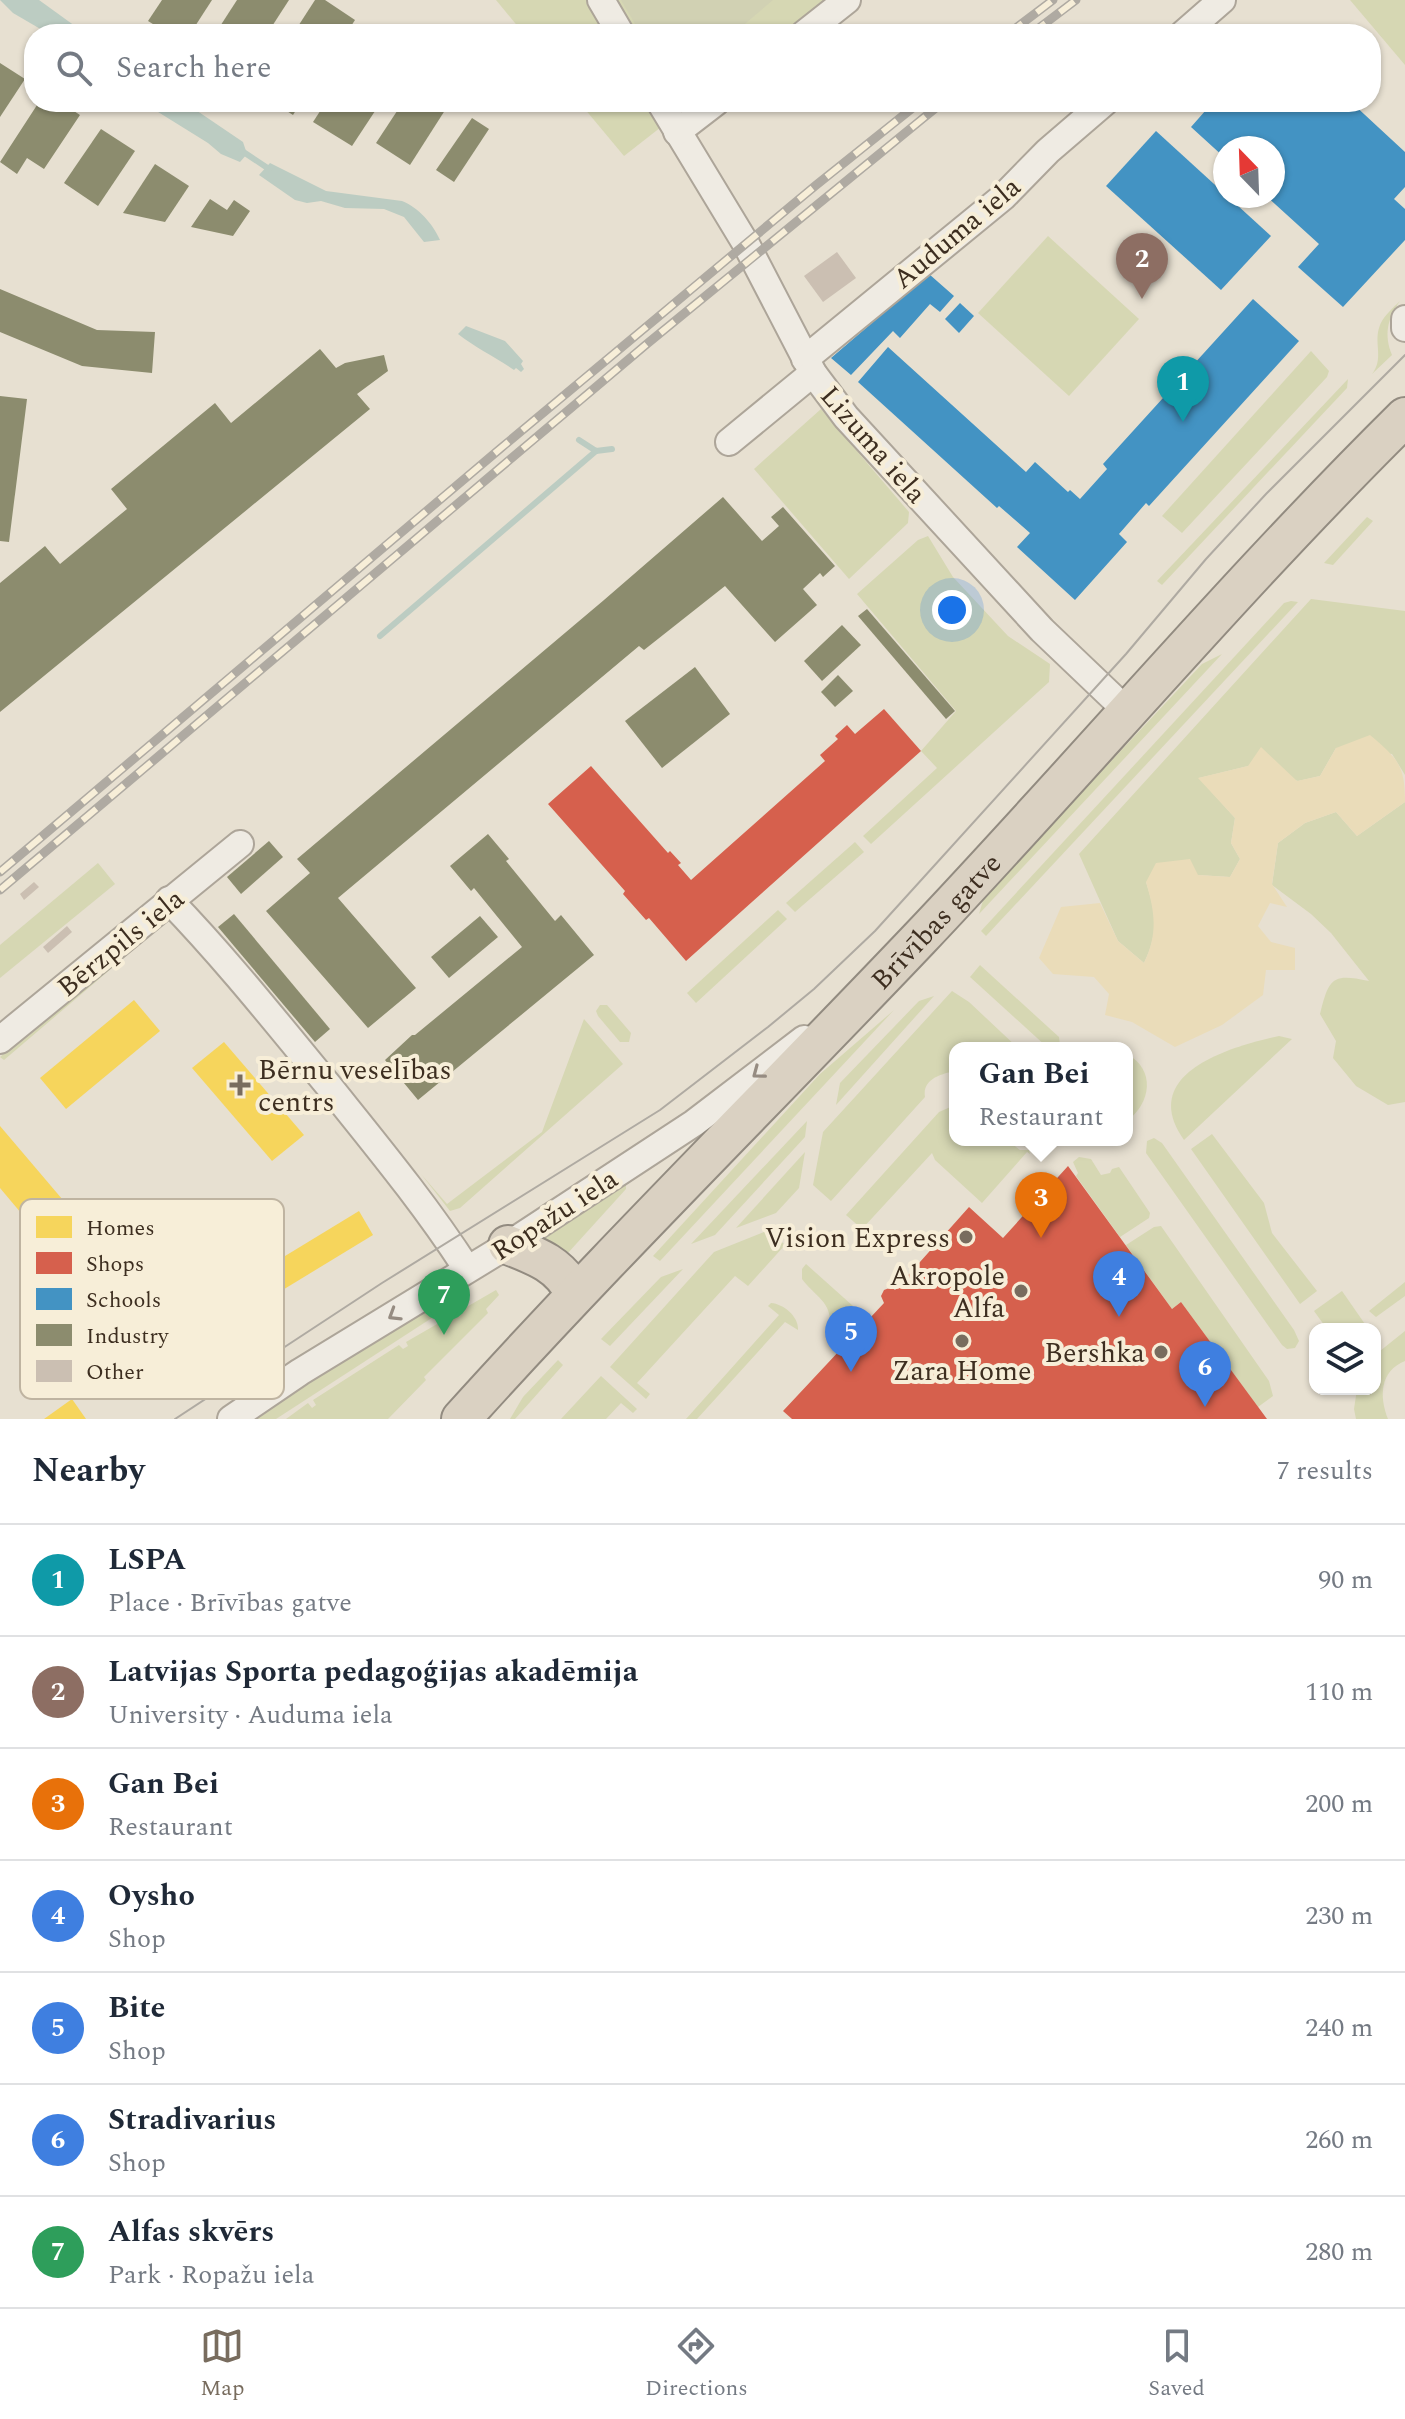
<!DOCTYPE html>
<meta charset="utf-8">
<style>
:root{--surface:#fff;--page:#f6f6f7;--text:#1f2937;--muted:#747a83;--line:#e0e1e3;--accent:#786c5e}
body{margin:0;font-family:Spectral,serif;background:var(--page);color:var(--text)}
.controls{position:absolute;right:24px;bottom:24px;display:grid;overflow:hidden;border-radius:16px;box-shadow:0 2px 6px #0004}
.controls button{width:72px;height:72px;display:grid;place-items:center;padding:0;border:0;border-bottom:2px solid var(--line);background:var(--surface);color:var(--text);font:40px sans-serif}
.compass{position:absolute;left:1213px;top:136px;width:72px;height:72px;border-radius:50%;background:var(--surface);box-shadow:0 2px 6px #0004;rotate:337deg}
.you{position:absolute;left:952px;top:610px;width:28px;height:28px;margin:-20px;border:6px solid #fff;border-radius:50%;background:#1a73e8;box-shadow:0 0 0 12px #1a73e833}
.badge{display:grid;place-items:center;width:52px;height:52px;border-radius:50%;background:var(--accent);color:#fff;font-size:26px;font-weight:700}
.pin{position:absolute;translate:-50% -66px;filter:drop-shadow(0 2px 4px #0008)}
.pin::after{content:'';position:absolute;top:42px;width:28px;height:24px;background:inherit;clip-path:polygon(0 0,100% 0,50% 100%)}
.popup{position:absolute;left:949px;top:1042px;width:184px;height:104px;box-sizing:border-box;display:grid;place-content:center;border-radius:16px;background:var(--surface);filter:drop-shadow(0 2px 6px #0005);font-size:26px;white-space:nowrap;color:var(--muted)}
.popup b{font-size:30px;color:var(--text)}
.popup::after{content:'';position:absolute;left:50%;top:100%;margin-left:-16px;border:16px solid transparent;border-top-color:var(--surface)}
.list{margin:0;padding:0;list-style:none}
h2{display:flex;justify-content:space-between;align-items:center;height:104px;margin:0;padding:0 32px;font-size:34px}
h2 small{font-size:26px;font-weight:400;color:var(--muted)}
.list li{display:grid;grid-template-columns:52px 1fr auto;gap:24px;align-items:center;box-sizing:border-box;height:112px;padding:0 32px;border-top:2px solid var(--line)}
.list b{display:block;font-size:30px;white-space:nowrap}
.list p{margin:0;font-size:26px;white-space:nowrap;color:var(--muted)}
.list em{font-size:26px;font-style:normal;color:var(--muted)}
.icon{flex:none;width:44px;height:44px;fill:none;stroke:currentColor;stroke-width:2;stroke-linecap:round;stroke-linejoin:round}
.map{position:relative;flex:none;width:1405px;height:1419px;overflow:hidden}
.search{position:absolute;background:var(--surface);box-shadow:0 2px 6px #0004;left:24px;right:24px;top:24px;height:88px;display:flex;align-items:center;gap:20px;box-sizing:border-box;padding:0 28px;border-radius:32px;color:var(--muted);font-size:30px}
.sheet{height:888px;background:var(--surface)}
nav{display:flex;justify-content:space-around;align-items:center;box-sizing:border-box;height:112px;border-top:2px solid var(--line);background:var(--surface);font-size:22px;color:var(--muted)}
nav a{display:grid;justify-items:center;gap:4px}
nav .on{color:var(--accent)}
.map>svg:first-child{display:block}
</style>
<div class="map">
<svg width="1405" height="1419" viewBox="0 0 1405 1419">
<rect width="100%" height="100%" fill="#e7e0d1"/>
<g fill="#d6d7b3">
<path d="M 496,0 L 827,0 L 782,34 L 524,34 Z"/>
<path d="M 1350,0 L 1405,0 L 1405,65 Z"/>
<path d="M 579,102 L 693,102 L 624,156 Z"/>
<path d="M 1048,236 L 1139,319 L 1069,396 L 978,313 Z"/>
<path d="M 1400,301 C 1387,319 1384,335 1392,355 L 1372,374 C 1384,359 1374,344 1379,328 C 1382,317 1392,309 1400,301 Z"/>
<path d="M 1311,351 L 1329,371 L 1327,377 L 1182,533 L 1162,516 Z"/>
<path d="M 1348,379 L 1347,388 L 1162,585 L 1157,581 Z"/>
<path d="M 821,409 L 909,512 L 908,523 L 849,579 L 754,469 Z"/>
<path d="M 1367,517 L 1373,521 L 1333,565 L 1324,563 Z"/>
<path d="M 928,536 L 953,577 L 1008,636 L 1050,664 L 1049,682 L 871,844 L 863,836 L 937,768 L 921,751 L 956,711 L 857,594 L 918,540 Z"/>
<path d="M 1311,599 L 1405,611 L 1405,775 L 1392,754 L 1336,748 L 1320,776 L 1298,781 L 1248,766 L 1199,778 L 1235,818 L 1231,843 L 1240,859 L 1230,877 L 1198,875 L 1146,882 C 1156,914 1159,931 1144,963 L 1118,941 L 1079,854 Z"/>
<path d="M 1291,601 L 1298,602 L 986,936 L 981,931 L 1284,603 Z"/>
<path d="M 1222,654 L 979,914 L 984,897 L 1202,664 Z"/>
<path d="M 1405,802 L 1405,1102 L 1388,1105 L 1356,1086 L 1333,1058 L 1336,1041 L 1320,1014 C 1329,978 1332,973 1369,981 L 1331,933 L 1311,914 L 1272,885 L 1278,843 L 1305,823 L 1336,812 L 1357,836 Z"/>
<path d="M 855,842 L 864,852 L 795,912 L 786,903 Z"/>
<path d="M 98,863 L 115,884 L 0,978 L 0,945 Z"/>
<path d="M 778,910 L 787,919 L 696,1003 L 687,993 Z"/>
<path d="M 157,925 L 159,928 L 4,1060 L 0,1057 Z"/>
<path d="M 980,965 L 1059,1037 L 1060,1045 L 1057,1048 L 1048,1048 L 970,977 Z"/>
<path d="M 952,991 L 969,1002 L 1018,1048 L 955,1048 L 955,1071 C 941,1074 922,1079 925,1097 L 831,1201 L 813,1185 L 823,1132 Z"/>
<path d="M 934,996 L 836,1105 L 840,1083 L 919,1001 Z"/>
<path d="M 600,1005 L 607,1005 L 631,1033 L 629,1042 L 620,1042 L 598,1016 L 596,1011 Z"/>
<path d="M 894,1010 L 660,1261 L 653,1256 L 820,1074 Z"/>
<path d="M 584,1019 L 623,1064 L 460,1208 L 450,1211 L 421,1174 L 447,1204 L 542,1132 Z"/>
<path d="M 1279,1036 L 1292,1039 L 1184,1140 C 1137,1074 1229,1047 1279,1036 Z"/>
<path d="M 1127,1054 C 1156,1070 1151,1103 1127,1121 Z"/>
<path d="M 955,1105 L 955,1140 L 1007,1140 L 1020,1150 L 1029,1150 L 1030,1154 L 1027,1152 L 982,1203 L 935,1160 L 932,1153 L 862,1229 L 846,1215 L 939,1112 Z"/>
<path d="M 807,1121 L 805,1137 L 715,1235 L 691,1244 Z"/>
<path d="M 1212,1134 L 1264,1203 L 1272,1233 L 1317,1291 L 1300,1304 L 1191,1149 Z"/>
<path d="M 1154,1138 L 1162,1143 L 1294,1330 L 1299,1341 L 1295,1348 L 1287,1349 L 1282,1345 L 1146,1153 L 1147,1141 Z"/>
<path d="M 805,1152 L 799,1188 L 776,1213 L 736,1228 Z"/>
<path d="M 1079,1157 L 1091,1159 L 1101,1175 L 1110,1173 L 1112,1169 L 1119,1167 L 1150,1213 L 1149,1218 L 1120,1237 L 1076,1176 L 1078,1173 L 1073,1162 Z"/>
<path d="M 626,1184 L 626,1189 L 567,1254 L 534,1238 Z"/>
<path d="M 1161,1226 L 1269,1381 L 1273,1396 L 1258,1407 L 1181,1302 L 1172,1309 L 1126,1245 L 1154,1227 Z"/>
<path d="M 769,1230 L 785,1245 L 748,1286 L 735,1276 L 637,1383 L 650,1394 L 646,1399 L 610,1367 L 714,1252 Z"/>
<path d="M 806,1264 L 853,1306 L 830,1332 C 833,1301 818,1300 802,1279 L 802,1269 Z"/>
<path d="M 683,1269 L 610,1346 L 601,1339 L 661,1277 Z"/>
<path d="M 1405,1282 L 1405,1296 L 1376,1317 L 1369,1311 Z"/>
<path d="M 496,1290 L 499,1295 L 486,1309 L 488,1313 L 424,1377 L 426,1380 L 388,1419 L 286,1419 L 308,1403 L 312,1408 L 316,1405 L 313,1400 L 399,1345 L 403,1349 L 408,1346 L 406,1342 Z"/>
<path d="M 452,1291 L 458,1301 L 276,1419 L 251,1419 Z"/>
<path d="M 1342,1291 L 1367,1327 L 1363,1329 L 1327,1329 L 1314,1311 Z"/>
<path d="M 771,1303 C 784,1304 799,1317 798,1330 L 785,1322 L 697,1419 L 686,1419 L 779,1315 L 768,1306 Z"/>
<path d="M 1405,1331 L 1405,1361 C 1380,1371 1379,1396 1388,1419 L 1356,1419 L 1354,1409 L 1357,1389 L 1375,1389 L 1375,1355 Z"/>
<path d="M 558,1360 L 563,1365 L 515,1419 L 510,1419 L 523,1397 Z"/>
<path d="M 601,1376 L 637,1409 L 633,1413 L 621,1403 L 606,1419 L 561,1419 Z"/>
</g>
<path fill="#eadcb9" d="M 1370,735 C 1398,759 1405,765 1405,802 L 1357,836 L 1336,812 L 1305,823 L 1278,843 L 1272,884 L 1287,907 L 1270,903 L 1258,926 L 1271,942 L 1295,948 L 1295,970 L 1266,970 L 1263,995 L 1222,1025 L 1175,1047 L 1132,1022 L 1105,1015 L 1109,994 L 1094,977 L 1053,974 L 1039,958 L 1061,907 L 1100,903 L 1118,941 L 1144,963 C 1158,934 1155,912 1146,882 L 1156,863 L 1190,859 L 1198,875 L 1230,877 L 1240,859 L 1231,843 L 1235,818 L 1198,778 L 1248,766 L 1261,747 L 1297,781 L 1320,776 L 1336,748 Z"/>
<path fill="#d1d1b3" d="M 621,0 L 773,0 L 733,34 L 641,34 Z"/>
<g fill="#bcccc2">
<path d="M 0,0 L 39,0 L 86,34 L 49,34 L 13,13 Z"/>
<path d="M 142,102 L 184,102 L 243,142 L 247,154 L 240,162 L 221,154 L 208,143 Z"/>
<path d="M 270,163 L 326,191 L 402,201 C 418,207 433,224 440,240 L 424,242 L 404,217 L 384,209 L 345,208 L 321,201 L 307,203 L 295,200 L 259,175 Z"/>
<path d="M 466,326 L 505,341 L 523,361 L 521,364 L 524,369 L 521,372 L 516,368 L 514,370 C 495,357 476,348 458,334 Z"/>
</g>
<g fill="#f6d55c">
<path d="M 134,1000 L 160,1031 L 66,1109 L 40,1078 Z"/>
<path d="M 224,1042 L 304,1135 L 272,1161 L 192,1068 Z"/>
<path d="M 0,1126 L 68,1206 L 37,1232 L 0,1188 Z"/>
<path d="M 359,1211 L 373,1235 L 281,1291 L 267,1267 Z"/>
<path d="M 212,1301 L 228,1324 L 139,1385 L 123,1362 Z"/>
<path d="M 72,1399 L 86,1419 L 44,1419 Z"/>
</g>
<g fill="#d6604d">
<path d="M 884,709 L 921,751 L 686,961 L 649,918 L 646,920 L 623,894 L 625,891 L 548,804 L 591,766 L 668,853 L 670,851 L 681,863 L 678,865 L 691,880 L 825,761 L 820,755 L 838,739 L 835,736 L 847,725 L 855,734 Z"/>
<path d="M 1068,1166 L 1172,1309 L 1181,1302 L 1267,1419 L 792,1419 L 783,1411 L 884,1303 L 881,1296 L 884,1290 L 892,1287 L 895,1290 L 969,1207 L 1003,1238 Z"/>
</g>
<g fill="#4393c3">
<path d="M 1213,102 L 1351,102 L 1405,152 L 1405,187 L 1394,199 L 1405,209 L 1405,240 L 1343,307 L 1298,267 L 1319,244 L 1266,196 L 1273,196 L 1273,148 L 1225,148 L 1225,158 L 1191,127 Z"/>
<path d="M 1156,131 L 1271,236 L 1221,290 L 1106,186 Z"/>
<path d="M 929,274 L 954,296 L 940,312 L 930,304 L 900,338 L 893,331 L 851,375 L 831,358 Z"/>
<path d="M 1253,299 L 1299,341 L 1149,506 L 1146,503 L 1119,534 L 1127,542 L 1075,600 L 1017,547 L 1030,533 L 999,506 L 997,508 L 858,382 L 888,347 L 1026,472 L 1035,462 L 1068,492 L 1070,490 L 1080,499 L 1107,469 L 1103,464 Z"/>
<path d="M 960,303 L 974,316 L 959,333 L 945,319 Z"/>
</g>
<g fill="#8c8c6e">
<path d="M 162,0 L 212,0 L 190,34 L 169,34 L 148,21 Z"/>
<path d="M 237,0 L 289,0 L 267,34 L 215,34 Z"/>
<path d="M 315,0 L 325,0 L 355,20 L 346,34 L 293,34 Z"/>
<path d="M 0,63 L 25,79 L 0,117 Z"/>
<path d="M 39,102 L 60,102 L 80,115 L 44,169 L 27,158 L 17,174 L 0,162 Z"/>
<path d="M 273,102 L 301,102 L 293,115 Z"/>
<path d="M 326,102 L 381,102 L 352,146 L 313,122 Z"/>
<path d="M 403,102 L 446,102 L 449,104 L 410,165 L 376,143 Z"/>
<path d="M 472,118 L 489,129 L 454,182 L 436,170 Z"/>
<path d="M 101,129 L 135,151 L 98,206 L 64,183 Z"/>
<path d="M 155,164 L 189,186 L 165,222 L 123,213 Z"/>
<path d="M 210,199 L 227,210 L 234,200 L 250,211 L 233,236 L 191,227 Z"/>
<path d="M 0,289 L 97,330 L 155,332 L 152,373 L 82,366 L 0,332 Z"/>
<path d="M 320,349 L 336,368 L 345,363 L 384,355 L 388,371 L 357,394 L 370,409 L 0,712 L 0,583 L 45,546 L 60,564 L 127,509 L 111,489 L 215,403 L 231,423 Z"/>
<path d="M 0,396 L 27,399 L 9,542 L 0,541 Z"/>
<path d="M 723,497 L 762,541 L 779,526 L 771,517 L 783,507 L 835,566 L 823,577 L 820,573 L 803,589 L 817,605 L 775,642 L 725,586 L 644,650 L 639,646 L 338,898 L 416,988 L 368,1028 L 266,911 L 310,873 L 297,859 L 604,600 Z"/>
<path d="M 867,609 L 955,711 L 946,719 L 858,616 Z"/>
<path d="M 842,625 L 861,645 L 822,681 L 804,661 Z"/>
<path d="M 695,667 L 730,714 L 662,768 L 625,721 Z"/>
<path d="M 838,675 L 853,691 L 835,707 L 821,692 Z"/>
<path d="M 488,834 L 509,859 L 506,861 L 555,921 L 561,915 L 594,955 L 418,1100 L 385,1060 L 412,1035 L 415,1035 L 522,947 L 474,888 L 471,891 L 450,866 Z"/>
<path d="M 269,841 L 283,857 L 241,894 L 227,877 Z"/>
<path d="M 234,914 L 330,1029 L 315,1042 L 218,927 Z"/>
<path d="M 480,916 L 498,937 L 449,978 L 431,957 Z"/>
</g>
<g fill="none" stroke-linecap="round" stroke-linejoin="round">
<g stroke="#bcccc2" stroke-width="6">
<path d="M 242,151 L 269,169"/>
<path d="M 579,440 L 596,451 L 612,449"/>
<path d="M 380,636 L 596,451"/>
</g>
</g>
<g fill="#cbbfb2">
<path d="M 837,252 L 856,278 L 823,302 L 804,276 Z"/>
<path d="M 34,882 L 39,887 L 24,900 L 20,894 Z"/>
<path d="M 67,926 L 72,932 L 48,953 L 43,947 Z"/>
</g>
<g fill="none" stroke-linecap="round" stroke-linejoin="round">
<g stroke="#ada599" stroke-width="30">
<g id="minor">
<path d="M 601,0 L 621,34"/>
<path d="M 804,34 L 847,0"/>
<path d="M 1183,34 L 1222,0"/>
<path d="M 660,102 L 746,244 L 813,373 L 846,417 L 1042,630 L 1128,712"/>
<path d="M 677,132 L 716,102"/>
<path d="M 1405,319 L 1405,328"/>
<path d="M 805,359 L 1003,197 L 1048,151 L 1105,102"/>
<path d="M 729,442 L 813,373"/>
<path d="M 169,900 C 226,959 276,1022 328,1085 C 376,1145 425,1204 467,1269"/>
<path d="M 0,1040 L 240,844"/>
<path d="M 231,1419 L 300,1372 L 508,1245 L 694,1123 L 804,1039"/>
</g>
</g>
<g stroke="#928b80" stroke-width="42">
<g id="highway">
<path d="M 508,1245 C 537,1256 561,1265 575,1294"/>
<path id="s1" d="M 461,1419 C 609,1255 767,1099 919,939 C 1083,766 1236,584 1405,417"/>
</g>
</g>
<use href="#minor" stroke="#efebe3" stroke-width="26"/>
<use href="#highway" stroke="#dad1c2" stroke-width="38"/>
<path stroke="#afaaa2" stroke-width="2" d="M 175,1419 L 382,1283 L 660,1110 L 768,1027 L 814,989 L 875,931 L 1126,654 L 1206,559 L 1266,494 L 1405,355"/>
<g stroke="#afaaa2" stroke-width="9">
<g id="rail">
<path d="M 1008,34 L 1053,0"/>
<path d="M 1031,34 L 1076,0"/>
<path d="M 0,872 L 501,448 L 815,186 L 920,102"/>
<path d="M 0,890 L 648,343 L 943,102"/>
</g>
</g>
<use href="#rail" stroke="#f7eed8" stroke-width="6" stroke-dasharray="18" stroke-linecap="butt"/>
</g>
<defs><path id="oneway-chevron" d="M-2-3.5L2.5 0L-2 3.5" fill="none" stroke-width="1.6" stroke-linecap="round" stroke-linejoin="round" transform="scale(2)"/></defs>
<g stroke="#968c82">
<use href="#oneway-chevron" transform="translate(758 1073) rotate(143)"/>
<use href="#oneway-chevron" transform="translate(394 1315) rotate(148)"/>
</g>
<g fill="#786c5e" stroke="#f7eed8" stroke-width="3">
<path d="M236 1073h8v8h8v8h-8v8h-8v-8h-8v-8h8z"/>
<circle cx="966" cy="1237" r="8"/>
<circle cx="1021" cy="1291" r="8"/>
<circle cx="962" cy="1341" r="8"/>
<circle cx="1161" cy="1352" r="8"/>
</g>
<g text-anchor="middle" stroke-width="8" stroke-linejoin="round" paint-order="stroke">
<g font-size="28" fill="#3d2e20" stroke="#f7eed8">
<text transform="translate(956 232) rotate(-40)" y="10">Auduma iela</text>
<text transform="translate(874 444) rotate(49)" y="10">Lizuma iela</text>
<text dy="10" stroke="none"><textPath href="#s1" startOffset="688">Brīvības gatve</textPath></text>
<text transform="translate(120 942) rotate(-39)" y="10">Bērzpils iela</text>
<text transform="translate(554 1214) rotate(-33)" y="10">Ropažu iela</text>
</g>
<g font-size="28" fill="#3d2e20" stroke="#f7eed8" text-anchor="end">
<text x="258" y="1079" text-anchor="start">Bērnu veselības<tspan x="258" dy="32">centrs</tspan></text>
<text x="950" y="1247">Vision Express</text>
<text x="1005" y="1285">Akropole<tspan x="1005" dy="32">Alfa</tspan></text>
<text x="1145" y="1362">Bershka</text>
<text x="962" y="1380" text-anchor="middle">Zara Home</text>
</g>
</g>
<rect x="20" y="1199" width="264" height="200" rx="12" fill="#f7eed8" stroke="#bfb4a1" stroke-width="2"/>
<rect x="36" y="1216" width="36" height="22" fill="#f6d55c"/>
<rect x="36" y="1252" width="36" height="22" fill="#d6604d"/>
<rect x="36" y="1288" width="36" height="22" fill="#4393c3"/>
<rect x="36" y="1324" width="36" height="22" fill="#8c8c6e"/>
<rect x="36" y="1360" width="36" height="22" fill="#cbbfb2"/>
<g font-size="22" fill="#3d2e20">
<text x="86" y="1235">Homes</text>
<text x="86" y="1271">Shops</text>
<text x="86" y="1307">Schools</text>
<text x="86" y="1343">Industry</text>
<text x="86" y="1379">Other</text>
</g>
</svg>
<div class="controls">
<button><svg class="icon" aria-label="layers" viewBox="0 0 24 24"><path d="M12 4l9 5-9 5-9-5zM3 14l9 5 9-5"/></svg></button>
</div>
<svg class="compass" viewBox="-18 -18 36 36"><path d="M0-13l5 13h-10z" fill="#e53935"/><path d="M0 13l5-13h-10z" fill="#747a83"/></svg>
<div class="you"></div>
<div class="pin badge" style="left:1183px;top:422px;background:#0f9aa8">1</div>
<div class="pin badge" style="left:1142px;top:299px;background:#8d6e63">2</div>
<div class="pin badge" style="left:1041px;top:1238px;background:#e8710a">3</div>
<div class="popup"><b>Gan Bei</b>Restaurant</div>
<div class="pin badge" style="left:1119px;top:1317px;background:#3f7fe0">4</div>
<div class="pin badge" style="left:851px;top:1372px;background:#3f7fe0">5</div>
<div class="pin badge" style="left:1205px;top:1407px;background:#3f7fe0">6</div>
<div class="pin badge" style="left:444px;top:1335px;background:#2e9e5b">7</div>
<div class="search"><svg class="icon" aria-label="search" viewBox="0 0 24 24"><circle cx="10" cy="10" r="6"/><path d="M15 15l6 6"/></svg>Search here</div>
</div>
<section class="sheet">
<h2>Nearby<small>7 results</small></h2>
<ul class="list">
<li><span class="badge" style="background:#0f9aa8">1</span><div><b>LSPA</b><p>Place · Brīvības gatve</p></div><em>90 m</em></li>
<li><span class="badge" style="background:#8d6e63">2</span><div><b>Latvijas Sporta pedagoģijas akadēmija</b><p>University · Auduma iela</p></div><em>110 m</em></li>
<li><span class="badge" style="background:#e8710a">3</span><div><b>Gan Bei</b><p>Restaurant</p></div><em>200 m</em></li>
<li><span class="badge" style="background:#3f7fe0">4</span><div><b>Oysho</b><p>Shop</p></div><em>230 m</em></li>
<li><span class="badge" style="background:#3f7fe0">5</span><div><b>Bite</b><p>Shop</p></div><em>240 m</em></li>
<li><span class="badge" style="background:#3f7fe0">6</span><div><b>Stradivarius</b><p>Shop</p></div><em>260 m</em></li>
<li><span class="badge" style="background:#2e9e5b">7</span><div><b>Alfas skvērs</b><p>Park · Ropažu iela</p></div><em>280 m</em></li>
</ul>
</section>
<nav>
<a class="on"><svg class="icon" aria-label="map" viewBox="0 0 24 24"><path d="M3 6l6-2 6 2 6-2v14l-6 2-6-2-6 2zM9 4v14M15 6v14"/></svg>Map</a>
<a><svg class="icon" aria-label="directions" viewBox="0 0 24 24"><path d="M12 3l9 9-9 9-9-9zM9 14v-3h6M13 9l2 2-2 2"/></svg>Directions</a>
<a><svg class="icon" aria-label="saved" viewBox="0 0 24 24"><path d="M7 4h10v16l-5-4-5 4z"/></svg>Saved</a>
</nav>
